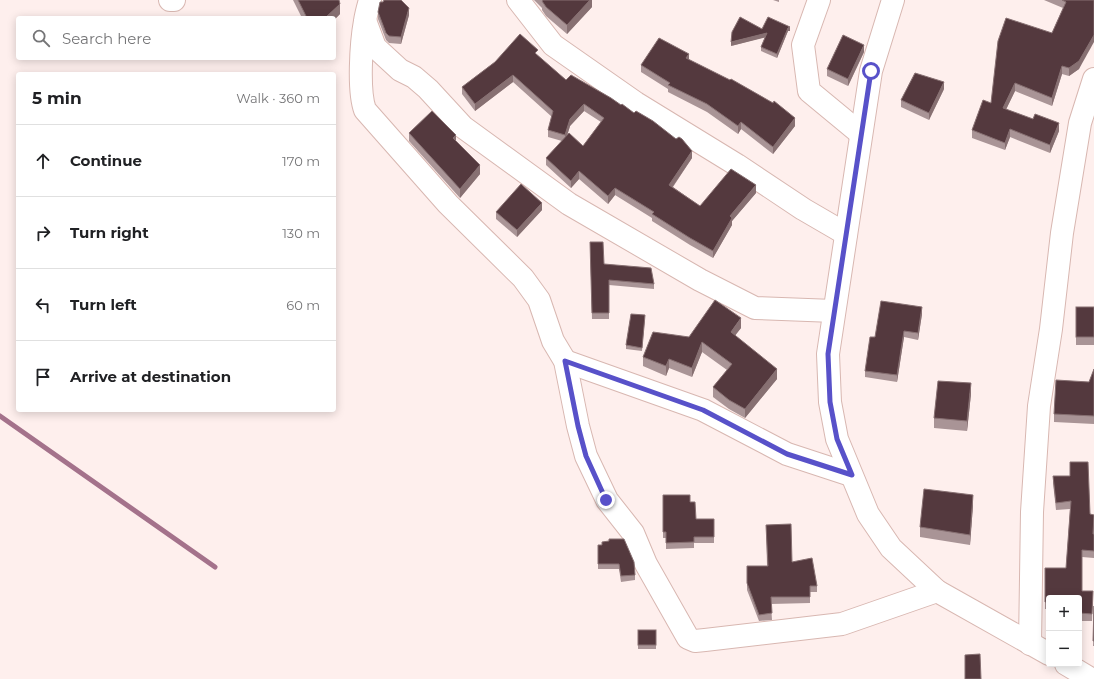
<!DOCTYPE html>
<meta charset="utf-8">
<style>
:root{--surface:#fff;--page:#f6f6f6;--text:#202124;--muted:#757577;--line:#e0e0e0}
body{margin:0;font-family:Montserrat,sans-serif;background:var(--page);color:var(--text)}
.controls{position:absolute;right:12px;bottom:12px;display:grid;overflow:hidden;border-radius:4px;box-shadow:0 2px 10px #0003}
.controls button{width:36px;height:36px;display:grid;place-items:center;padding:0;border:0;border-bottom:1px solid var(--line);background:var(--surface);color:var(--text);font:20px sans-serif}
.stop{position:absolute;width:12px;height:12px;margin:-9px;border:3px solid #5851c9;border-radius:50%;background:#fff}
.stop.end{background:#5851c9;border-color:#fff;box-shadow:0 1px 4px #0008}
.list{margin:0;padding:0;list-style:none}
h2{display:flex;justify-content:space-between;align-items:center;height:52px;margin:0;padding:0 16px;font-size:17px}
h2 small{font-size:13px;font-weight:400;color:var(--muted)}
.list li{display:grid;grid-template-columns:26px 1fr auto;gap:12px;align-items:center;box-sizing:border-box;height:72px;padding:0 16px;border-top:1px solid var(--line)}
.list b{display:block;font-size:15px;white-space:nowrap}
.list em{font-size:13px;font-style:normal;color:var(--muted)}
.icon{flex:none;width:22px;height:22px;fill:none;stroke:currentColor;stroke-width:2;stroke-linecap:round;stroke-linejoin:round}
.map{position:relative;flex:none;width:1094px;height:679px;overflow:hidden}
.search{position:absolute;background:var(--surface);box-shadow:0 2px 10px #0003;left:16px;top:16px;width:320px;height:44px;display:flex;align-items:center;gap:10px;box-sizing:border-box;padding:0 14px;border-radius:4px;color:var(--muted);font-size:15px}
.panel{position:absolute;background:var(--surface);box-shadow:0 2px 10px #0003;left:16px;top:72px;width:320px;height:340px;border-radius:4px}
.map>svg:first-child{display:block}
</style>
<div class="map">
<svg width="1094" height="679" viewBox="0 0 1094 679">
<rect width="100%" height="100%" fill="#feefed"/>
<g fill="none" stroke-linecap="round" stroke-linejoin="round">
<path stroke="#a4728b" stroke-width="5" d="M 0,416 L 215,567"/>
<g stroke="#d8b7b1" stroke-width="24">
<g id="minor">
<path d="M 170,0 L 174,0"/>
<path d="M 370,0 C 368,7 366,14 365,21 C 361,43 358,91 365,110 L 448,204 L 523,278 L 539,300 L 553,341 L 565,361 L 578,426 L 586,456 L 607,500 L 633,533 L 646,564 L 688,638 L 695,641 L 705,640 L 842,624 L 937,591"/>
<path d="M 518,0 L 553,45 L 636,103 L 737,165 L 803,209 L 846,234"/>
<path d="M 819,0 L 803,45 L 809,91 L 861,134"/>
<path d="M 366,23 L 375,47 L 400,70 L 414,77 L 428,89 L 463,127 L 569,204 L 700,280 L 755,308 L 834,311"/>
<path d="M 565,361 L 703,410 L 787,454 L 851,475"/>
<path d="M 1030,644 L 1032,512 L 1039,406 L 1051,329 L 1062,233 L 1080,123 L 1094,79"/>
</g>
</g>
<g stroke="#d8b7b1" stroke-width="24">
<g id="major">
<path d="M 893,0 L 871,71 L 828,354 L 830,402 L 837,439 L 868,514 L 891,548 L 937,591 L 1049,654"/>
<path d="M 1066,664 L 1091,679"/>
</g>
</g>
<use href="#minor" stroke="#fff" stroke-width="22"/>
<use href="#major" stroke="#fff" stroke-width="22"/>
</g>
<g fill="#a99496" fill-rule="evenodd">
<path d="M 293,0 L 339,0 L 340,14 L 334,20 L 334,18 L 302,18 Z"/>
<path d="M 534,0 L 592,0 L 592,7 L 567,34 L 546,16 L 542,10 L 542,8 Z"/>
<path d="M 773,0 L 779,0 L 779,2 Z"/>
<path d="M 1044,0 L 1094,0 L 1079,69 L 1069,76 L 1062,74 L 1052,106 L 1015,91 L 1006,109 L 1059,131 L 1050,153 L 1010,137 L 1005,150 L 972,138 L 972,130 L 991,103 L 1052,33 L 1063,8 Z"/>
<path d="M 378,12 L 409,15 L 401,44 L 389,43 L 386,40 L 378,19 Z"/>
<path d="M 762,29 L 790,31 L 788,31 L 777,58 L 761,51 L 761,47 L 765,37 L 731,46 Z"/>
<path d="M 864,52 L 848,86 L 827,76 L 827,69 Z"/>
<path d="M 538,56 L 566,80 L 692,158 L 673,187 L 700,206 L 756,193 L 732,221 L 732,225 L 713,258 L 690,245 L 652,221 L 652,218 L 615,195 L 608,204 L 579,179 L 571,188 L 546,165 L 546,158 L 562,141 L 548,137 L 548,130 L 552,117 L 513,82 L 475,111 L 462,94 L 462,87 L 495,62 ZM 584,111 L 601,122 L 583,146 L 567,136 L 570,126 Z"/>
<path d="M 689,60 L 773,103 L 795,126 L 773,154 L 741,129 L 738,134 L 707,112 L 668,92 L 668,89 L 641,72 L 641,65 Z"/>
<path d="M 944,89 L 929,120 L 901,107 L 901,100 Z"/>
<path d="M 409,133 L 456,141 L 480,174 L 460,198 L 409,141 Z"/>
<path d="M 542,210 L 517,237 L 496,219 L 496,212 Z"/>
<path d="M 590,242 L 604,264 L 654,284 L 654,289 L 609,285 L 609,319 L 592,319 Z"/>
<rect x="1076" y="307" width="18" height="38"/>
<path d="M 922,314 L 918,340 L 904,337 L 897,382 L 865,377 L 865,371 L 875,337 Z"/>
<path d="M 645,318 L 642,351 L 626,349 L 626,345 Z"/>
<path d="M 741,328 L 735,335 L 777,379 L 745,418 L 729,409 L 713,397 L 713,387 L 727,370 L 702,352 L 692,377 L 669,368 L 666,376 L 643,366 L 643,357 L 689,337 Z"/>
<path d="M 1094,369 L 1094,424 L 1054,422 L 1054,414 L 1089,382 Z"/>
<path d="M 971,394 L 967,431 L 934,428 L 934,418 Z"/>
<path d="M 1053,476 L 1090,514 L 1094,515 L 1094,558 L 1082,557 L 1082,591 L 1093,591 L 1092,621 L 1079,621 L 1079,598 L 1049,598 L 1049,609 L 1045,609 L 1045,568 L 1066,568 L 1070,509 L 1056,510 L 1053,483 Z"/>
<path d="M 663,495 L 690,502 L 696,519 L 714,519 L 714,543 L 694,543 L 694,548 L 666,549 L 666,538 L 663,538 Z"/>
<path d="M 973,505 L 970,545 L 920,537 L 920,527 Z"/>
<path d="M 766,525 L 792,562 L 817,586 L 817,592 L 810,592 L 810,603 L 771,604 L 772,620 L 759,621 L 747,590 L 747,566 L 767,566 Z"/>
<path d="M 598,545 L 602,545 L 635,575 L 635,580 L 621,582 L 619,569 L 598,569 Z"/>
<path d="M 1094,606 L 1094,646 L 1093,646 Z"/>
<rect x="638" y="630" width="18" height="19"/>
</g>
<g fill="#877072">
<path d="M 590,0 L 592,0 L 592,7 L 567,34 L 567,25 Z"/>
<path d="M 340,4 L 340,14 L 334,20 L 334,18 L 325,18 Z"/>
<path d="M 409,8 L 409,15 L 401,44 L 401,37 Z"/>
<path d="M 790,27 L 790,31 L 788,31 L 777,58 L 777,54 L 788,28 Z"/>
<path d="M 767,33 L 767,37 L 731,46 L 731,42 Z"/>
<path d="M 1094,34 L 1094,42 L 1079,69 L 1069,76 L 1069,68 Z"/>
<path d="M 864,45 L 864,52 L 848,86 L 848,79 Z"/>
<path d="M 689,54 L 689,62 L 686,58 Z"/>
<path d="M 1062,66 L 1062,74 L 1052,106 L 1052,98 Z"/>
<path d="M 513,75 L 513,82 L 475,111 L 475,104 Z"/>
<path d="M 944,82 L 944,89 L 929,120 L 929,113 Z"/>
<path d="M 1015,83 L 1015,91 L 1003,116 L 1003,108 Z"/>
<path d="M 584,104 L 584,111 L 570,126 L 565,142 L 565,135 L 570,119 Z"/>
<path d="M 795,118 L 795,126 L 773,154 L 773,147 Z"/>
<path d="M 741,122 L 741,129 L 738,134 L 738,126 Z"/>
<path d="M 1059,123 L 1059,131 L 1050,153 L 1050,145 Z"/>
<path d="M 1010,129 L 1010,137 L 1005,150 L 1005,143 Z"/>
<path d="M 456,135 L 456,144 L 453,138 Z"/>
<path d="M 692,151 L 692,158 L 669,192 L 669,185 Z"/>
<path d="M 480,165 L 480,174 L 460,198 L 460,189 Z"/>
<path d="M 579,171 L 579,179 L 571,188 L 571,181 Z"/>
<path d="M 756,185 L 756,193 L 732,221 L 732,225 L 713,258 L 713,251 L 730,216 Z"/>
<path d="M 615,188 L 615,195 L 608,204 L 608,196 Z"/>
<path d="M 542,203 L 542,210 L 517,237 L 517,230 Z"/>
<path d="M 922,307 L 922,314 L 918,340 L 918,333 Z"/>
<path d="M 741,318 L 741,328 L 731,341 L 731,332 Z"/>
<path d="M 904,331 L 904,337 L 897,382 L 897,375 Z"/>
<path d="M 702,342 L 702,352 L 692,377 L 692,368 Z"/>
<path d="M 669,359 L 669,368 L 666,376 L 666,366 Z"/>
<path d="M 777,369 L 777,379 L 745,418 L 745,409 Z"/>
<path d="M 971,383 L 971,394 L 967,431 L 967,421 Z"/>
<path d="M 973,495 L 973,505 L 970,545 L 970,535 Z"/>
</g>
<g fill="#54393e" stroke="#877072">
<path d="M 298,0 L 339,0 L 340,4 L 325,18 L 307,18 Z"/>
<path d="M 384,0 L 401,0 L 409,8 L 401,37 L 389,36 L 386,33 L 378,12 L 380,2 L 383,2 Z"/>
<path d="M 542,0 L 590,0 L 567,25 L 546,7 L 542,1 L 543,0 Z"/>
<path d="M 1062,0 L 1094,0 L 1094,35 L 1079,61 L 1069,68 L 1062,66 L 1052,98 L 1015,83 L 1003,108 L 1033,119 L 1035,114 L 1059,123 L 1050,145 L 1010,129 L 1005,143 L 972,130 L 983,100 L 991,103 L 998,41 L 1006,18 L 1052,33 L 1066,2 Z"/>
<path d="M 740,17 L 762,29 L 768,17 L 790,27 L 788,28 L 777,54 L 761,47 L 767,33 L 731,42 L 732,32 Z"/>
<path d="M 520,34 L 538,50 L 535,53 L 566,80 L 571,75 L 611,98 L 621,105 L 622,104 L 634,113 L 636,111 L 653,121 L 676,139 L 679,137 L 682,139 L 692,151 L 669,185 L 700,206 L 731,169 L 756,185 L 730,216 L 732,218 L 713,251 L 690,238 L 652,214 L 654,212 L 615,188 L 608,196 L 579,171 L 571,181 L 546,158 L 569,133 L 583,146 L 604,118 L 584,104 L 570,119 L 565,135 L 548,130 L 553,111 L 513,75 L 475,104 L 462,87 L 495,62 Z"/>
<path d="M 843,35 L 864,45 L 848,79 L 827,69 Z"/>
<path d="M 659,38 L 689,54 L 686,58 L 730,80 L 731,79 L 773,103 L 774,101 L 795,118 L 773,147 L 741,122 L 738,126 L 707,104 L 668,85 L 670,83 L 641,65 Z"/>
<path d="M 915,73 L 944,82 L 929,113 L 901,100 Z"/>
<path d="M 432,111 L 456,135 L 453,138 L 480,165 L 460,189 L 409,133 Z"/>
<path d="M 521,184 L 542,203 L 517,230 L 496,212 Z"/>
<path d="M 590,242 L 603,242 L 604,264 L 651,268 L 654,284 L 609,280 L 609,313 L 592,313 Z"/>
<path d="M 715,300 L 741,318 L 731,332 L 777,369 L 745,409 L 729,400 L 713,387 L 732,364 L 702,342 L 692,368 L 669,359 L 666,366 L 643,357 L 653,332 L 689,337 Z"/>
<path d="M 881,301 L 922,307 L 918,333 L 904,331 L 897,375 L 865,371 L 870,337 L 875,337 Z"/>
<rect x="1076" y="307" width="18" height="30"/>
<path d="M 631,314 L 645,315 L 642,348 L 626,345 Z"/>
<path d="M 1094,369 L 1094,416 L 1054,414 L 1056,380 L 1089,382 Z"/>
<path d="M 938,381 L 971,383 L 967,421 L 934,418 Z"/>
<path d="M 1070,462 L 1088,462 L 1090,514 L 1094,515 L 1093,534 L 1094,534 L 1094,551 L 1082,550 L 1082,591 L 1093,591 L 1092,614 L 1079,613 L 1079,598 L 1049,598 L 1049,602 L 1045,602 L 1045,568 L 1066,568 L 1071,501 L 1056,503 L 1053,476 L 1070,476 Z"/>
<path d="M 924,489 L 973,495 L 970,535 L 920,527 Z"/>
<path d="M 663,495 L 690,495 L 690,502 L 695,502 L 696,519 L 714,519 L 714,537 L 694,537 L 694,542 L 666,543 L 666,532 L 663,532 Z"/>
<path d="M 791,524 L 792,562 L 812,558 L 817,586 L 810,586 L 810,597 L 771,597 L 772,613 L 759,615 L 747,583 L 747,566 L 768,566 L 766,525 Z"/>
<path d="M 609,539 L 624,539 L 634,562 L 635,575 L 621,576 L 619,564 L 598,564 L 598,545 L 602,545 L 602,542 L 609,541 Z"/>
<path d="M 1094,606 L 1094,641 L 1093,641 Z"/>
<rect x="638" y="630" width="18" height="15"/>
<path d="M 980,654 L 981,679 L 965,679 L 965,655 Z"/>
</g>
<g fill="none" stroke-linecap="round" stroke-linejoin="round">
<path stroke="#5851c9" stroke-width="5" d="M 606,500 L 586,456 L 578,426 L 565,361 L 703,410 L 787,454 L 852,475 L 837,439 L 830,402 L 828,354 L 871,71"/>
</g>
</svg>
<div class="controls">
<button>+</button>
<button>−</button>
</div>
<div class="stop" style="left:871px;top:71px"></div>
<div class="stop end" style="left:606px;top:500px"></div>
<div class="search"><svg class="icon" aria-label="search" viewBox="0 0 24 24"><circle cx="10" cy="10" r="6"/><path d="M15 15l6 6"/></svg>Search here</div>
<section class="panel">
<h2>5 min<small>Walk · 360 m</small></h2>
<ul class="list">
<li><svg class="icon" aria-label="ahead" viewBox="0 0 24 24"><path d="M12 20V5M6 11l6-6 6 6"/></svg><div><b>Continue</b></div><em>170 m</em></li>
<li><svg class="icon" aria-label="right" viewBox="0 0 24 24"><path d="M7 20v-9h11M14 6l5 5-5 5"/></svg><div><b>Turn right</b></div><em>130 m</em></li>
<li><svg class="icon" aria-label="left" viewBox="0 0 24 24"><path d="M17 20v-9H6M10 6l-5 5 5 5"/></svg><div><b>Turn left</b></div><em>60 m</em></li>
<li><svg class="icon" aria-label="arrive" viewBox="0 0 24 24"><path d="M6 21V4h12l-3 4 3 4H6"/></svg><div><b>Arrive at destination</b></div></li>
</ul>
</section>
</div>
